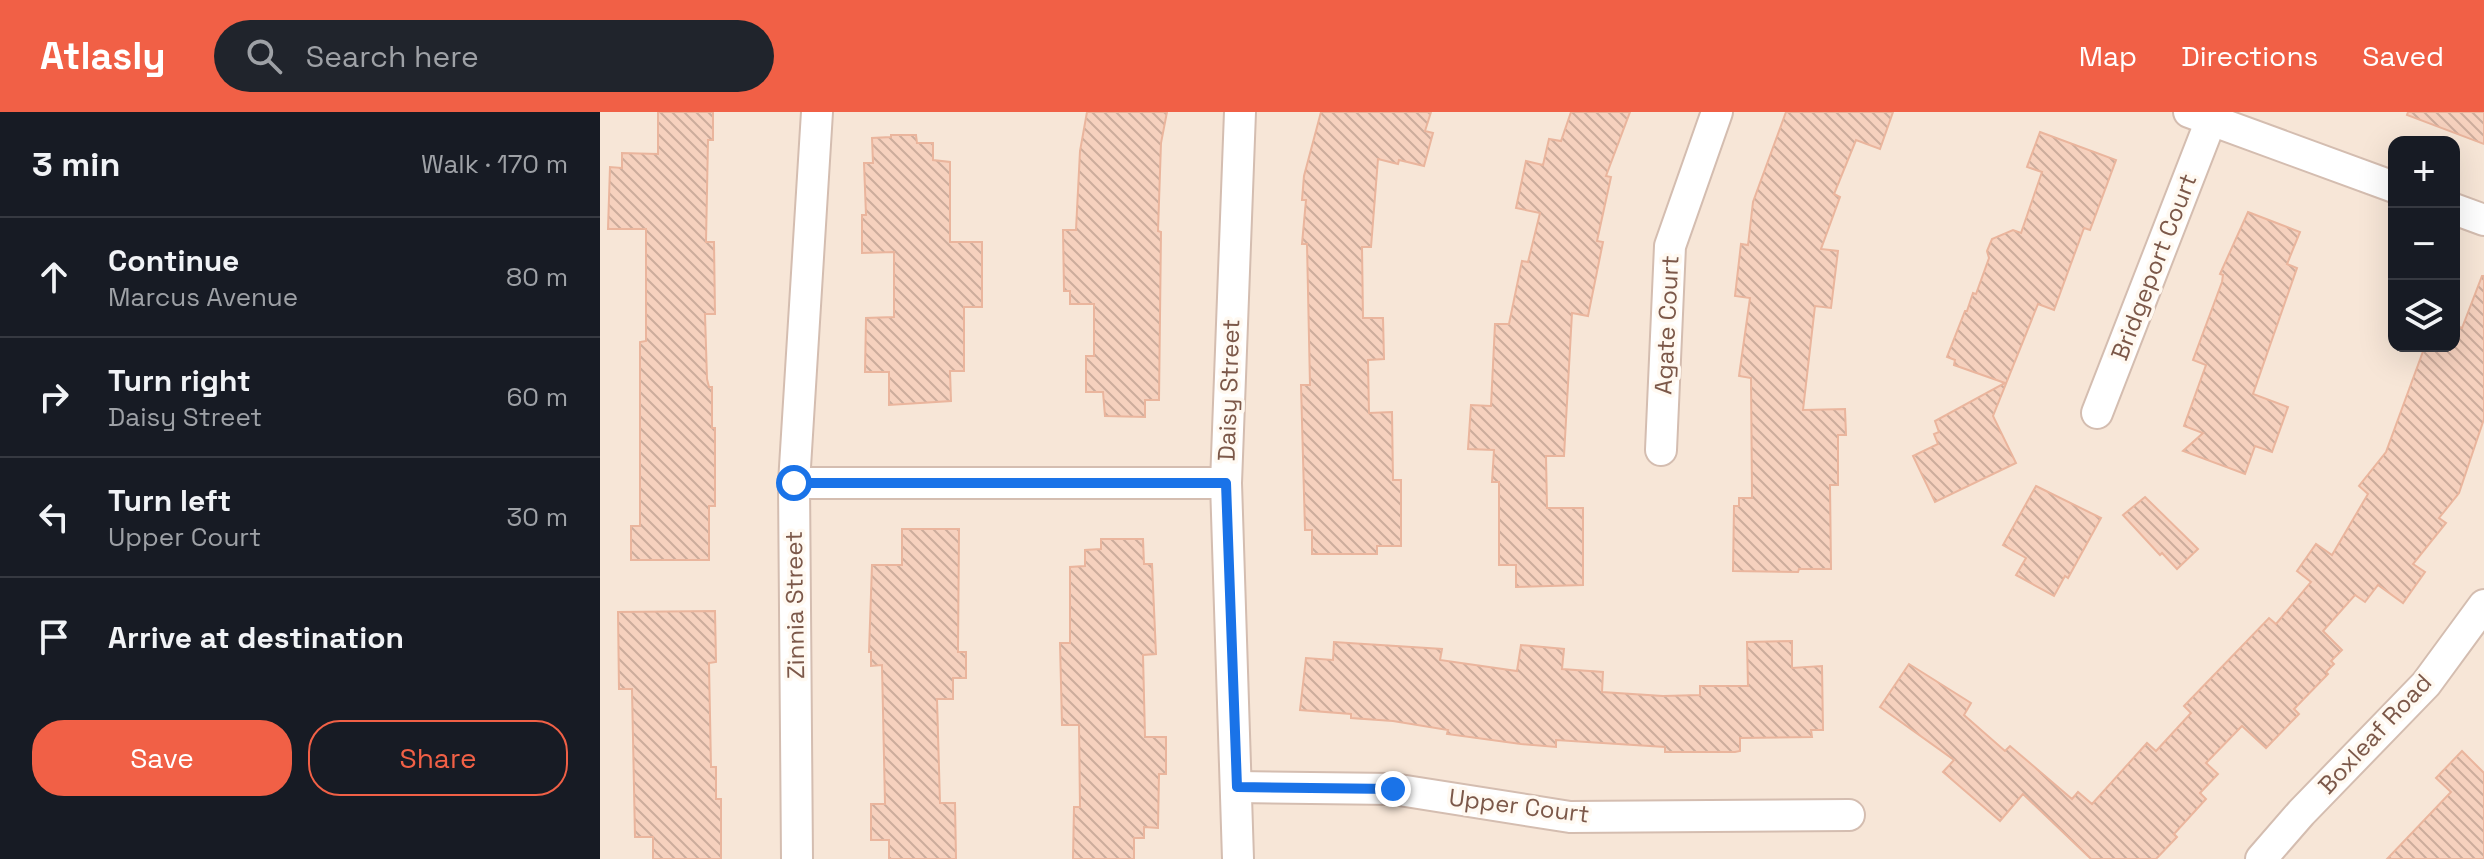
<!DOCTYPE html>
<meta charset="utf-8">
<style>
:root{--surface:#171b24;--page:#20242c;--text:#f1f3f6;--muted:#9ea1a6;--line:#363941;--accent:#f16046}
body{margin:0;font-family:"Space Grotesk",sans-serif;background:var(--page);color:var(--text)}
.controls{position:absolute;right:24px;top:24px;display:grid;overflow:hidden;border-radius:16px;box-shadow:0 8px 32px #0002}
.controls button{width:72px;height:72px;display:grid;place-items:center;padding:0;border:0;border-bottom:2px solid var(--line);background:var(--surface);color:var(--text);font:40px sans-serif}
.stop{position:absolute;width:24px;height:24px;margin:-18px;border:6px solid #1a73e8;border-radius:50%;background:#fff}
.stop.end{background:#1a73e8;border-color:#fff;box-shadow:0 2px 8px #0008}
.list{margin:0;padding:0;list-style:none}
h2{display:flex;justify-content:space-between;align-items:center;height:104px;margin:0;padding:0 32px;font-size:34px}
h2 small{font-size:26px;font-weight:400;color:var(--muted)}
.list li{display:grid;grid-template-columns:52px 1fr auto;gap:24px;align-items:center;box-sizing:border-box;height:120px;padding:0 32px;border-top:2px solid var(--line)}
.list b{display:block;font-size:30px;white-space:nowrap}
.list p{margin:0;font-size:26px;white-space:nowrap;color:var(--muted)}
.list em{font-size:26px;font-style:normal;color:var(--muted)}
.actions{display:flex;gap:16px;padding:24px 32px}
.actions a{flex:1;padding:18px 0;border:2px solid var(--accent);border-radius:32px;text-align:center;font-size:28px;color:var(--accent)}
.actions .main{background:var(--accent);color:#fff}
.icon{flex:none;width:44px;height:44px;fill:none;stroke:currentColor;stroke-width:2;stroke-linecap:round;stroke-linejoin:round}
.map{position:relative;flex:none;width:1884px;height:747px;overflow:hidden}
header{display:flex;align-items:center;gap:48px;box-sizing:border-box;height:112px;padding:0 40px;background:var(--accent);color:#fff}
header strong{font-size:38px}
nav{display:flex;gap:44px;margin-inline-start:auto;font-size:28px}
.search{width:560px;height:72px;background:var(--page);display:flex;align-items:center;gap:20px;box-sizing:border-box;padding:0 28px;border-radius:44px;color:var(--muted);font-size:30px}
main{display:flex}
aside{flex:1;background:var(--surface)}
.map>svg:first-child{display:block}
</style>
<header>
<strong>Atlasly</strong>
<div class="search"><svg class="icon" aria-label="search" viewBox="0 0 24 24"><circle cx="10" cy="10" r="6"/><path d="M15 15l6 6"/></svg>Search here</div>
<nav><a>Map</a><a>Directions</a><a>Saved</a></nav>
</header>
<main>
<aside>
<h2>3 min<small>Walk · 170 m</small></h2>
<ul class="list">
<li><svg class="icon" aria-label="ahead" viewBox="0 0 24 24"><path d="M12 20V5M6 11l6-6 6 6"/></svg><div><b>Continue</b><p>Marcus Avenue</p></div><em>80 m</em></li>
<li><svg class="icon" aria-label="right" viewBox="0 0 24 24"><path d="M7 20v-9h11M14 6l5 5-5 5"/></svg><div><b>Turn right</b><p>Daisy Street</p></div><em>60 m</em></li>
<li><svg class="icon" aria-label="left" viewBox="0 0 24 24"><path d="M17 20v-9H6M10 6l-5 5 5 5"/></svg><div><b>Turn left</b><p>Upper Court</p></div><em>30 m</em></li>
<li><svg class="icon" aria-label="arrive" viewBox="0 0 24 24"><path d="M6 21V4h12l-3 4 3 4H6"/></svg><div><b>Arrive at destination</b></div></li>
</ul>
<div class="actions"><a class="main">Save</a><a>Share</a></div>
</aside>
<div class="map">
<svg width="1884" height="747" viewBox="0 0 1884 747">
<defs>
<pattern id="building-back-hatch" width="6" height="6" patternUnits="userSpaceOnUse" patternTransform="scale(2)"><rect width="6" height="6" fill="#f6d1be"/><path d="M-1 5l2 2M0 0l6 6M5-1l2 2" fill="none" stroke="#ccac9c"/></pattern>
</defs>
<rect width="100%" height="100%" fill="#fef4e9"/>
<path fill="#f7e6d7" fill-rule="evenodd" d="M 0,0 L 1884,0 L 1884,747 L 0,747 ZM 1794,30 L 1854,30 L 1854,234 L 1794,234 Z"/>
<g fill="url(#building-back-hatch)" stroke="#eab59d" stroke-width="2">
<path d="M 58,0 L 113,0 L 113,28 L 108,28 L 106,130 L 114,130 L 115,202 L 105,202 L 107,267 L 109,275 L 112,275 L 112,316 L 115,316 L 115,394 L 109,394 L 109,448 L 31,448 L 31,414 L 40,414 L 40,230 L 46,229 L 46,117 L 8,117 L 10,55 L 22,56 L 22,41 L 58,42 Z"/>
<path d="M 487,0 L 567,0 L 561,31 L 558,119 L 561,120 L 559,288 L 545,288 L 545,305 L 505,304 L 503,280 L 486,280 L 486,244 L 494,244 L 494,192 L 470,192 L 470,179 L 464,179 L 463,118 L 476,118 L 480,39 Z"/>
<path d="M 721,0 L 831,0 L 825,19 L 833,21 L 824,54 L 799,48 L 798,52 L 778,47 L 771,135 L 762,135 L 763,206 L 783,206 L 784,247 L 768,248 L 769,301 L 792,300 L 793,368 L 801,368 L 801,434 L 777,434 L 777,442 L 712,442 L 712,418 L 705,418 L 701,273 L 710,273 L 707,132 L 702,132 L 706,88 L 702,88 L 704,64 Z"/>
<path d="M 971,0 L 1030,0 L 1006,64 L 1011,65 L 997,129 L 1003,130 L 988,204 L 972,201 L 964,344 L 946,344 L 947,396 L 983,396 L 983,473 L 916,475 L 916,453 L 899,453 L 899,370 L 892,370 L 894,338 L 868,337 L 871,293 L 891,294 L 895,212 L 909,212 L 922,149 L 928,150 L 940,101 L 916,96 L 926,49 L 943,53 L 949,27 L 961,29 Z"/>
<path d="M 1186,0 L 1293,0 L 1280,37 L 1256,28 L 1234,82 L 1240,85 L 1221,137 L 1238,139 L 1231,196 L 1215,194 L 1203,298 L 1245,297 L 1246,323 L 1238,323 L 1238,373 L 1230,373 L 1231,457 L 1199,457 L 1198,460 L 1133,459 L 1134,394 L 1139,394 L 1139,386 L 1152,386 L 1151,266 L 1139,264 L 1150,186 L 1135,184 L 1141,132 L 1148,133 L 1153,90 Z"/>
<path d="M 1808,0 L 1884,0 L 1884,32 L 1807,3 Z"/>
<path d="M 1440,20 L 1516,48 L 1490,118 L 1484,116 L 1454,198 L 1438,192 L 1393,304 L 1416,351 L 1335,390 L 1313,344 L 1338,332 L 1334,322 L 1339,320 L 1335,309 L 1405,271 L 1354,253 L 1355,248 L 1347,245 L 1365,199 L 1367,199 L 1373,181 L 1376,182 L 1389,146 L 1387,139 L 1392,127 L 1413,118 L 1421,121 L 1442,60 L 1427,55 Z"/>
<path d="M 291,23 L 316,23 L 317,31 L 333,31 L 333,48 L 350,50 L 350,130 L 382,130 L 382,195 L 364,195 L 364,259 L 350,259 L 351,289 L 289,293 L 289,260 L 265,260 L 266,206 L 294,205 L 294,140 L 262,141 L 262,103 L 266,103 L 264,51 L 273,51 L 272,26 L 291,25 Z"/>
<path d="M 1648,100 L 1700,120 L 1687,152 L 1697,156 L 1653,282 L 1688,295 L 1672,340 L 1655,334 L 1645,362 L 1583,339 L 1603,321 L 1584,314 L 1606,253 L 1593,248 L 1622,170 L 1623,163 L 1620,162 Z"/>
<path d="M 1882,164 L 1884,164 L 1884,307 L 1859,381 L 1839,406 L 1846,411 L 1813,452 L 1825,460 L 1803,491 L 1778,473 L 1765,490 L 1755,483 L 1723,519 L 1742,538 L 1731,549 L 1734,552 L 1726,560 L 1728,562 L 1694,597 L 1699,602 L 1666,636 L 1642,614 L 1606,651 L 1618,662 L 1600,681 L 1606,687 L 1574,722 L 1577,725 L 1556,747 L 1491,747 L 1423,682 L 1400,709 L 1343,660 L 1354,648 L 1280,595 L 1309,552 L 1371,591 L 1364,603 L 1405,639 L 1410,634 L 1472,687 L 1478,680 L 1492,692 L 1547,631 L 1556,639 L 1591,601 L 1584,594 L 1669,506 L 1676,512 L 1711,470 L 1697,459 L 1716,432 L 1732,443 L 1768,382 L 1759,374 L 1786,340 L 1825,234 L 1854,234 L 1854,213 L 1862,216 Z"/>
<path d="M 1436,374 L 1501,406 L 1468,466 L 1465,464 L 1454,484 L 1416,463 L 1426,446 L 1403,433 Z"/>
<path d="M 1545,385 L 1598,437 L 1577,457 L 1562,441 L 1560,443 L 1523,403 Z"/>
<path d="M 302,417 L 359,417 L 358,540 L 366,540 L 366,566 L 353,566 L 353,587 L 337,587 L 340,691 L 355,691 L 356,747 L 289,747 L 289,728 L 271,728 L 271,692 L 285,692 L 282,553 L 271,554 L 271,540 L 269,540 L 272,453 L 302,453 Z"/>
<path d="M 501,427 L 543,427 L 544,452 L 552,452 L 556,542 L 543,543 L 545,625 L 566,625 L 566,662 L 559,662 L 558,716 L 544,715 L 544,726 L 534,726 L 534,747 L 473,747 L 474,695 L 480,695 L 479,613 L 462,613 L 460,531 L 470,531 L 470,455 L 485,454 L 485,438 L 501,437 Z"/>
<path d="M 115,499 L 116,550 L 109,551 L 111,655 L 116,655 L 116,687 L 121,687 L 121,747 L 53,747 L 53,725 L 35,725 L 32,577 L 19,577 L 18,500 Z"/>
<path d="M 1192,529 L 1192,556 L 1222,554 L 1223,618 L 1211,618 L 1212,625 L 1140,626 L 1140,639 L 1135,640 L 1065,640 L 1065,635 L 956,628 L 956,635 L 921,632 L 847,622 L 848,618 L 793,609 L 751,606 L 751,602 L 700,598 L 706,546 L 733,548 L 734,530 L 842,537 L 840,548 L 917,559 L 921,533 L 964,537 L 962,557 L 1003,560 L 1002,580 L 1063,584 L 1100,583 L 1100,574 L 1148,574 L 1147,530 Z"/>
<path d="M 1862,639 L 1884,661 L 1884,747 L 1787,747 L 1851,680 L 1836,666 Z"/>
</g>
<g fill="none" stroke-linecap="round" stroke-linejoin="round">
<g stroke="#d4bdb0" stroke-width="34">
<g id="street">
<path d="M 1589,0 L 1794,75"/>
<path d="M 1854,97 L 1884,108"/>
<path d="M 1497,301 L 1611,8"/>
<path d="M 1061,338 L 1070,134 L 1117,0"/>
<path d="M 194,371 L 626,371"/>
<path d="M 637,675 L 793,677 L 970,705 L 1249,703"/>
<path d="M 197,747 L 194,371 L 217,0"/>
<path d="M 638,747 L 626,371 L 640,0"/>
<path d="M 1661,747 L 1701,701 L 1826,572 L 1884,493"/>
</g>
</g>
<use href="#street" stroke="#fff" stroke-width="30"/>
</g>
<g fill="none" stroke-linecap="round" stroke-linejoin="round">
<path stroke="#1a73e8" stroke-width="10" d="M 194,371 L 626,371 L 637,675 L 793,677"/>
</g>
<g text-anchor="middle" stroke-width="7" stroke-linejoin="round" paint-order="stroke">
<g font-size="24" fill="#7c5849" stroke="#fff9f1">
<text transform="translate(1554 155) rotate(-69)" y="8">Bridgeport Court</text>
<text transform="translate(1067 213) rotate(-87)" y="8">Agate Court</text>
<text transform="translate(629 278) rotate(-88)" y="8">Daisy Street</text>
<text transform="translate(195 493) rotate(-91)" y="8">Zinnia Street</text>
<text transform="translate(1775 622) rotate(-47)" y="8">Boxleaf Road</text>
<text transform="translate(919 694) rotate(7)" y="8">Upper Court</text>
</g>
</g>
</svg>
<div class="controls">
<button>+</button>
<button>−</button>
<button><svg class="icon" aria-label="layers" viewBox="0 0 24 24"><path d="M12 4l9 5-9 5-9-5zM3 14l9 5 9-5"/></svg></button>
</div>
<div class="stop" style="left:194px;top:371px"></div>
<div class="stop end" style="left:793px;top:677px"></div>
</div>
</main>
